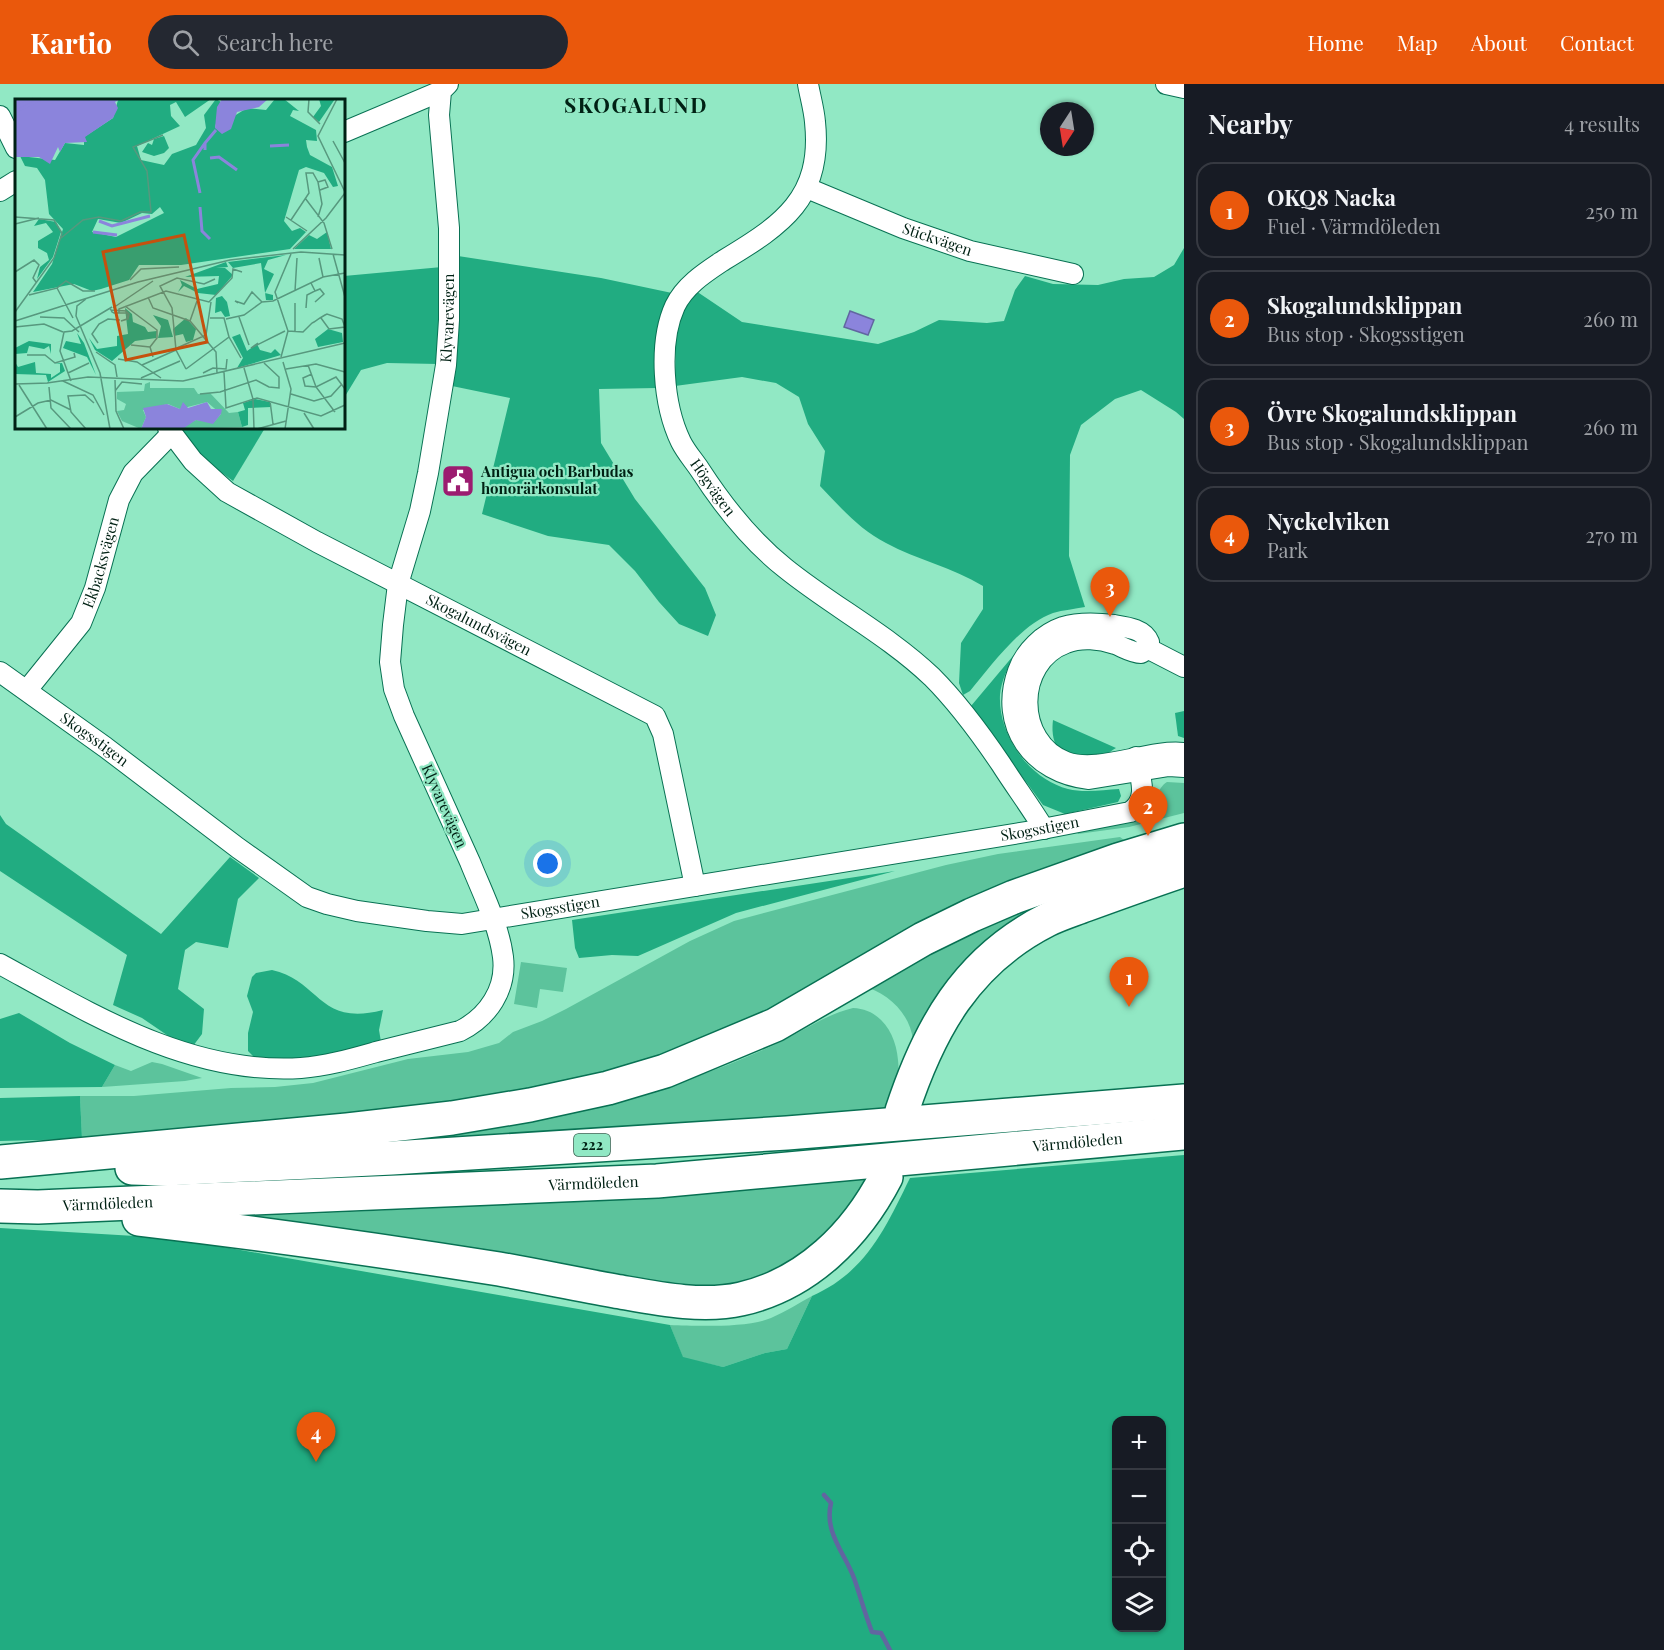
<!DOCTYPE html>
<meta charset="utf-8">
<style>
:root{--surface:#171b24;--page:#242831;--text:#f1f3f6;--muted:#9ea1a6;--line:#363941;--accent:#ea580c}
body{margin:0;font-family:"Playfair Display",serif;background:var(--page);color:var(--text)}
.controls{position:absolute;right:18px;bottom:18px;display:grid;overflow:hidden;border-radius:12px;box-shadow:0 2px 4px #0004}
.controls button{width:54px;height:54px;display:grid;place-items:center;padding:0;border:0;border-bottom:2px solid var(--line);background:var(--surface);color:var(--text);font:30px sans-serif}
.compass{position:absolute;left:1040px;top:18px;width:54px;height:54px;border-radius:50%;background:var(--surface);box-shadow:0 2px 4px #0004;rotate:192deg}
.you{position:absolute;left:548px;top:780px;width:21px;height:21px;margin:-15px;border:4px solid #fff;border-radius:50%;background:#1a73e8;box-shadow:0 0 0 9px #1a73e833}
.badge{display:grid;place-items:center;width:39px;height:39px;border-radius:50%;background:var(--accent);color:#fff;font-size:20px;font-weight:700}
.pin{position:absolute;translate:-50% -50px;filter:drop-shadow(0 2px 3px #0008)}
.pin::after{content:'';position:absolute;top:32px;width:21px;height:18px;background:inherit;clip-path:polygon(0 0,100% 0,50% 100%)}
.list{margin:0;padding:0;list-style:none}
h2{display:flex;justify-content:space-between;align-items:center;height:78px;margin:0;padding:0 24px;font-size:26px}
h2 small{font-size:20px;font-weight:400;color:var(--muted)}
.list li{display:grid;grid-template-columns:39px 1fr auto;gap:18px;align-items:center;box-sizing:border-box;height:96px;margin:0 12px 12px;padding:0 12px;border:2px solid var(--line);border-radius:18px}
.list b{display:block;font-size:22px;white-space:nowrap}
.list p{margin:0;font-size:20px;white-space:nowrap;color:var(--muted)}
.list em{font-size:20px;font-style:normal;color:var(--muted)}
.icon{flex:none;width:33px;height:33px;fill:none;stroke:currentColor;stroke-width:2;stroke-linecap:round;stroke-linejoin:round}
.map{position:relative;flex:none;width:1184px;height:1566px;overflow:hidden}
header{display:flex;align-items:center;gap:36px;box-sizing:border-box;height:84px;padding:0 30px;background:var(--accent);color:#fff}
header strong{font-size:28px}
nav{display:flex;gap:33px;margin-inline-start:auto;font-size:21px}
.search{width:420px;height:54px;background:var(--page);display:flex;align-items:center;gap:15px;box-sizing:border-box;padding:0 21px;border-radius:33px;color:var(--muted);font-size:22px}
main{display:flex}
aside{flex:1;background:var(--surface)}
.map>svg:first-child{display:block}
</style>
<header>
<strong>Kartio</strong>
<div class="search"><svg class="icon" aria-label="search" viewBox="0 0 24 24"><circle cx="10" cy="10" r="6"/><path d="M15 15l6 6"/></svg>Search here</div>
<nav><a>Home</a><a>Map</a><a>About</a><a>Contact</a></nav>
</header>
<main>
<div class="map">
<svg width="1184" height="1566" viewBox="0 0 1184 1566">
<rect width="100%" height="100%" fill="#91e8c4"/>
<g fill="#5cc39c">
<path d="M 1167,698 L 1184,699 L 1184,729 L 1129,743 L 1078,750 L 1076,746 C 1096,743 1136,741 1150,726 C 1158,717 1156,705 1167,698 Z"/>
<path d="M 1120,753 L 1128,759 L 663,975 L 480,1018 L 82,1055 L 80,1012 L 134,1012 L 231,1004 L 275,1003 L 313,999 L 408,975 L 468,968 L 499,959 L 513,948 L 542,937 L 566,925 L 690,857 L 734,837 L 946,781 L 998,770 Z"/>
<path d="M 1065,806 L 913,956 C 910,929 887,908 862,902 L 925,865 Z"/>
<path d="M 521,878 L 567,884 L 563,908 L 540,905 L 537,924 L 514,920 Z"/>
<path d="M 853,924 C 881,925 896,950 898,976 C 900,993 895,1011 892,1028 L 639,1048 L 288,1062 L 613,1019 C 668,1004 721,985 774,961 C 800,949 824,931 853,924 Z"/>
<path d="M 152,978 L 162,980 L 202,994 L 185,997 L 102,1003 L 115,981 L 131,987 Z"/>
<path d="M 872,1094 L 823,1158 L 754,1198 L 686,1206 L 231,1133 C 445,1125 659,1112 872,1094 Z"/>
<path d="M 812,1212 L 787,1265 L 765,1269 L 723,1283 L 683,1274 L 670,1241 C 696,1242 747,1244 771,1234 C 785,1228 799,1219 812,1212 Z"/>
</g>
<g fill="#21ac81" fill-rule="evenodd">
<path d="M 1184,164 L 1184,335 L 1176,328 L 1141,306 L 1115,315 L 1081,341 L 1070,371 L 1069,472 L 1085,523 C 1075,525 1063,526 1053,529 C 1021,540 991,582 970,607 L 963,611 L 959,599 L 961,559 L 983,525 L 983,502 C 952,483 917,476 886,459 C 860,446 840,423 820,402 L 825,367 L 808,340 L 799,313 L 776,299 L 742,293 L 675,302 L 676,256 L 683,222 L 696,207 L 742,238 L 878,260 L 914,248 L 939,236 L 987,239 L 1004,237 L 1015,206 L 1025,192 L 1053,200 L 1098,201 L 1124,195 L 1154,193 L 1174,181 Z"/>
<path d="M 458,172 L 601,194 L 672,209 L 657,304 L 599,305 L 601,359 L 635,415 L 705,504 L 716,531 L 708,552 L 679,540 L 659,518 L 635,487 L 609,461 L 548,452 L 482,430 L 510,314 L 452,302 Z"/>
<path d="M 442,183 L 438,280 L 387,279 L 361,286 L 344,314 L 344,192 Z"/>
<path d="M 178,344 L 265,344 L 233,397 L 194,368 Z"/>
<path d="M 1013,572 C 1008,584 1001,597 1000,611 C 998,651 1029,695 1068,705 C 1084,709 1103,706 1119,705 L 1121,712 L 1118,718 L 1065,730 L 1043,721 L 971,622 Z"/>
<path d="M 1184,627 L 1184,654 L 1178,652 L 1175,629 Z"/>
<path d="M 1053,636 L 1116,664 C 1112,666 1108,670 1104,672 C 1092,677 1068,673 1058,663 C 1052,657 1052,644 1053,636 Z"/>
<path d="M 0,731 L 6,740 L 161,850 L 230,773 L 259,794 L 238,815 L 228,864 L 196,858 L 185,866 L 178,905 L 204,925 L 202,950 L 193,962 L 183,962 L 142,934 L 113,921 L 127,871 L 0,787 Z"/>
<path d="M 895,787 L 736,829 L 638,872 L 612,871 L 579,874 L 575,864 L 572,836 Z"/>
<path d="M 272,886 C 321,897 318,943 383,926 L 379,946 L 381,958 L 305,975 L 255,974 L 248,967 L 248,949 L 253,928 L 247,912 L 252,893 L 256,889 Z"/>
<path d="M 19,929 L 70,959 L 115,981 L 102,1003 L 0,1004 L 0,935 Z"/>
<path d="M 80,1012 L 82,1055 L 0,1057 L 0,1014 Z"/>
<path d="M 1184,1071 L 1184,1566 L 0,1566 L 0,1144 L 135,1152 L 218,1162 L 670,1241 L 683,1273 L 723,1283 L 765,1269 L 787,1265 L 812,1212 C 866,1188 885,1145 910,1094 ZM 1116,1336 L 1162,1336 L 1162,1544 L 1116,1544 Z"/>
</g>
<path fill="#8b84dc" stroke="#6166a0" stroke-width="1.5" d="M 850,227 L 874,236 L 868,251 L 844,243 Z"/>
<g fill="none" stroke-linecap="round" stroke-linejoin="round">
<path stroke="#6166a0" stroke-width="4.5" d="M 824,1411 L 831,1419 C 824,1448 844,1468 854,1494 C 860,1511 865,1530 872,1548 L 881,1549 L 890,1566"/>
<g stroke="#087153" stroke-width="22">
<g id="minor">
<path id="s1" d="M 808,0 C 810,12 814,25 815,38 C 823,114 782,141 724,176 C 706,188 685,201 675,222 C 658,259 663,321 681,358 C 686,368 694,377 700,386 C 724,423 751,457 785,484 C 832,522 888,551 932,593 C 959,620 980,649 1001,680 C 1015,702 1030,722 1044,745"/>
<path d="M 1166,0 L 1184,4"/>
<path d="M 0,32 L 16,64"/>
<path d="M 344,48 L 441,7"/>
<path id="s2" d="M 807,104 L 903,144 L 970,167 L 1073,190"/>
<path d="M 0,107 L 16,97"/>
<path id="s3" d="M 168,344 L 193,377 L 227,408 L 317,458 L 655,632 L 663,650 L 695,802"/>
<path d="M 1147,564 L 1184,583"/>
<path id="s4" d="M 0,588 L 105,663 L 238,764 L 307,813 L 327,820 L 357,827 L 427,837 L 462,840 L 1032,747 L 1130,728 C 1150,715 1140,693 1136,673"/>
<path id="s5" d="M 27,606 L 81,539 L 95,504 L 119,416 L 133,389 L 171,350"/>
<path d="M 1184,669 C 1148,665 1099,690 1066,678 C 1015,659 1014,578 1066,559 C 1081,553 1100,555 1115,560 C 1123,563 1132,569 1141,569 L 1146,566 L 1149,558 C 1144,545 1127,543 1114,541 C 1097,539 1079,538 1063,543 C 1043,550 1025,567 1018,587 C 998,642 1033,689 1089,695 L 1169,682 L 1184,683"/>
<path id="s6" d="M 0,880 C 93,931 190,991 301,984 C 327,982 351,975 376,968 C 404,961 432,954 460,947 C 488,933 507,905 503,873 C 499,841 482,808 470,778 C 448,729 426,680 404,632 L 394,605 L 390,578 L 393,541 L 398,500 L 420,427 L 428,389 L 446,281 L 449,236 L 449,144 L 439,31 L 441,7 L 448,0"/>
</g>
</g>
<g stroke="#087153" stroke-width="36">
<g id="motorway">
<path d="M 902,1027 C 929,945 966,877 1047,836 C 1059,830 1072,826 1085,821 C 1118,809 1151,797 1184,786"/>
<path d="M 0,1078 L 347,1046 L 452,1034 L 530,1021 L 608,1004 L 665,987 L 775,941 L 923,855 L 972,831 L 1014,813 L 1118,776 L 1184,756"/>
<path d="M 132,1084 L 165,1085 L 392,1074 L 787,1049 L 1184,1017"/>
<path id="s7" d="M 0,1122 L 38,1123 L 657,1097 L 1184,1049"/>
<path d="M 139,1135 C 259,1149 379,1166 499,1185 C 538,1192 576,1200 615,1207 C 655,1214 701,1224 741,1215 C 807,1200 856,1151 886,1093"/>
</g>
</g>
<use href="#minor" stroke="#fff" stroke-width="20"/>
<use href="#motorway" stroke="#fff" stroke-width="33"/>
</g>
<defs>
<g id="civic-square" transform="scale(1.725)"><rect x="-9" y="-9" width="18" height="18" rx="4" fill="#9c1c70" stroke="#91e8c4"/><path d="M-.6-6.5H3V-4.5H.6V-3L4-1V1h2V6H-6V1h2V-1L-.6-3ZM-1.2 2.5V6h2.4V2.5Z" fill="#fff"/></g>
</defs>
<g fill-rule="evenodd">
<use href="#civic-square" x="458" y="397"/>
</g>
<g text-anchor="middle" stroke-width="4.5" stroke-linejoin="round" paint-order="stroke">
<rect fill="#91e8c4" stroke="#2c5d49" stroke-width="1.5" x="574" y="1050" width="36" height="22" rx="4.5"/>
<g font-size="14" font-weight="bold" fill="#002114">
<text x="592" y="1066">222</text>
</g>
<g font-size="15" fill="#002114" stroke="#91e8c4">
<text dy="5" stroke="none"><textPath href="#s2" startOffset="140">Stickvägen</textPath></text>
<text dy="5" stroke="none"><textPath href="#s6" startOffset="1245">Klyvarevägen</textPath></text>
<text dy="5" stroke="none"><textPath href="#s1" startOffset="480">Högvägen</textPath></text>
<text dy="5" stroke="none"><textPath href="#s5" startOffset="150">Ekbacksvägen</textPath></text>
<text dy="5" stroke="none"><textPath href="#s3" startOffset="372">Skogalundsvägen</textPath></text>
<text dy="5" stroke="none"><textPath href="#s4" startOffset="116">Skogsstigen</textPath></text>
<text transform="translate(444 722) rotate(66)" y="5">Klyvarevägen</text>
<text dy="5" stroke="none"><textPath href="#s4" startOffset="1124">Skogsstigen</textPath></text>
<text dy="5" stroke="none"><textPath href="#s4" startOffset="638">Skogsstigen</textPath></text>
<text dy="5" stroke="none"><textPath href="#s7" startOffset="1080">Värmdöleden</textPath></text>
<text dy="5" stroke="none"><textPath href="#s7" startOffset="594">Värmdöleden</textPath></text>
<text dy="5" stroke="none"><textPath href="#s7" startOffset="108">Värmdöleden</textPath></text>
</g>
<g font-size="15" font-weight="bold" fill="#002114" stroke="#91e8c4" text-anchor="start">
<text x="481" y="393">Antigua och Barbudas<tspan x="481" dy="17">honorärkonsulat</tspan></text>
</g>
<g font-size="21" font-weight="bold" letter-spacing="1.5" fill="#002114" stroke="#91e8c4">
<text x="636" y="29">SKOGALUND</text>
</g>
</g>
<g transform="translate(15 15)">
<rect width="330" height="330" fill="#91e8c4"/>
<path d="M 135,283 L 135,289 L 179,289 L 183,295 L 195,294 L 214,314 L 223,313 L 227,328 L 162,330 L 181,321 L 199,323 L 206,315 L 192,303 L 165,310 L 153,305 L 128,311 L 131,318 L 126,330 L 107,322 L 102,312 L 109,311 L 111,305 L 102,300 L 102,293 L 129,292 L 130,285 Z" fill="#5cc39c"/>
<path d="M 196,0 L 170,18 L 161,3 L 155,6 L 156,17 L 165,27 L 122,47 L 126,61 L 149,66 L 157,55 L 181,46 L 191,29 L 189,16 L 201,0 L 206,3 L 200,29 L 232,9 L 251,11 L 260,0 L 269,0 L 284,12 L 278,11 L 275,17 L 301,31 L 302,42 L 291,41 L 292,48 L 295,56 L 317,68 L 323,87 L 318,88 L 309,74 L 291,68 L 284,71 L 269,122 L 277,132 L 285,129 L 291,133 L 275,150 L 166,166 L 124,166 L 114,181 L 86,190 L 77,192 L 59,185 L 18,193 L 37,165 L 48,130 L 34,115 L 30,81 L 22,69 L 10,67 L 5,57 L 40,61 L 50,44 L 69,46 L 69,38 L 98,19 L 103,1 ZM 145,108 L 149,114 L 101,138 L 77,133 L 83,120 L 106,124 L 127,114 L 137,115 ZM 304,0 L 320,0 L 304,23 L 298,18 L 306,7 ZM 149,37 L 154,49 L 149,54 L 139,57 L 127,53 L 133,44 L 137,46 L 139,40 ZM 24,120 L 41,123 L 46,133 L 38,158 L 22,180 L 25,168 L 34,161 L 32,154 L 23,149 L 23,142 L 38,133 L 31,124 L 19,127 ZM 312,133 L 316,150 L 279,150 L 294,136 L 302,140 ZM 271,156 L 253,161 L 249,170 L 259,175 L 250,194 L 258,196 L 258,201 L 251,201 L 246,164 L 218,169 L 213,163 ZM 211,163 L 213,168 L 201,169 L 210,169 L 218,176 L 201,196 L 183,194 L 169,187 L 163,193 L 167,186 L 165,181 L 182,190 L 203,185 L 204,177 L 170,178 ZM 207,197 L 212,203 L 215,217 L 210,218 L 206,212 L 200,214 L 201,199 ZM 110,209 L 117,215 L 118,223 L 130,228 L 133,233 L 142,232 L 141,239 L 120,242 L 97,262 L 80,251 L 74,239 L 82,250 L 102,247 L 102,237 L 113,235 ZM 138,216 L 153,221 L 158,238 L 143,239 L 146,227 ZM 171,219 L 181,230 L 178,241 L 171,243 L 168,235 L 159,237 L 158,230 ZM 313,230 L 327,234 L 328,243 L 303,248 L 300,240 ZM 62,234 L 69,244 L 81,276 L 72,258 L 48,249 L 51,242 L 66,245 ZM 225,235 L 232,252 L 242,245 L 245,251 L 256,254 L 260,250 L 266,256 L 222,269 L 228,259 L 217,238 ZM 14,242 L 36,245 L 36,255 L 34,247 L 29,250 L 14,247 L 12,254 L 0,255 L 0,249 ZM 0,263 L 3,268 L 20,263 L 21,274 L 36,275 L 36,279 L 45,273 L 45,265 L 39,265 L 47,264 L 50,272 L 33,283 L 31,276 L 0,275 ZM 240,300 L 255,303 L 256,308 L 233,309 L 233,326 L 227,328 L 223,313 L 230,311 L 228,304 Z" fill="#21ac81" fill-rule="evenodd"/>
<path d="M 0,0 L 106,0 L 100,3 L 103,9 L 98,19 L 70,38 L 72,43 L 50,44 L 45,53 L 43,48 L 35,65 L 24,58 L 0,58 ZM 207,0 L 251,0 L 252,1 L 244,8 L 222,13 L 216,30 L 207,35 L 200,29 L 202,8 ZM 168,303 L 173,309 L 192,303 L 196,310 L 207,310 L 206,315 L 198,325 L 181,321 L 169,329 L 126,330 L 131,318 L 128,309 L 152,305 L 165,310 Z" fill="#8b84dc"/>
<path fill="none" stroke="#8b84dc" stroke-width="3" d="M 0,9 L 18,0M 0,13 L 26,0M 255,47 L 274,46M 190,51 L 190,44 L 201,31M 195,59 L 204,58 L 222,71M 185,94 L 178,61 L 190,44M 185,108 L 187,132 L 195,140M 84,122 L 97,127 L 135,117M 78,133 L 102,136"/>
<path fill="none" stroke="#57987e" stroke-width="1.5" d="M 294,0 L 293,13 L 305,25M 322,0 L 303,37 L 330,93M 318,42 L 330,64M 303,83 L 310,81 L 313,88 L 305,91M 290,99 L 309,124 L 317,150M 0,118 L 39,121 L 47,134 L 39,159 L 0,213M 271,118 L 292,132M 276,121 L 294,94 L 291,74 L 298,74 L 303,83 L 307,105 L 303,118M 0,125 L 24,119M 46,139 L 68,121 L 84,118 L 106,122 L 125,113 L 136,113 L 132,72 L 118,48 L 148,36M 278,150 L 311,119 L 330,94M 318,155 L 330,198M 304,159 L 308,178M 0,173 L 19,161 L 24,166 L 18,179 L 21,183M 115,181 L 126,170 L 164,168M 42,189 L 51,182 L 68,192 L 80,192M 280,192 L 282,159M 300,192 L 305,190 L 309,195 L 300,203M 14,196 L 42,189 L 58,219M 133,198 L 138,209 L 175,222 L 201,253 L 202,274M 71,200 L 62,207 L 61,217 L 85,274 L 95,330M 223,204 L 220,202 L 229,205 L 237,193 L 247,203 L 258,202 L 308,178 L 330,174M 110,207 L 142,231 L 142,239 L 135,248 L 138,258M 95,209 L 97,213 L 99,214 L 112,214 L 112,220 L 106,222 L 113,220 L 114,215 L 111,212 L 96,211M 98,209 L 138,182M 291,209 L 292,196 L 300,192 L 296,184M 104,214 L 104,210 L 151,192 L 194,203 L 217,179 L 218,170 L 227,173M 25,218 L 49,219 L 64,233M 224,218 L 234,246M 211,220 L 229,216 L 247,203M 0,222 L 123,183 L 215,161 L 286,153 L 330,156M 175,222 L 182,202M 0,228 L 29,225 L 48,233M 273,232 L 288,233 L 297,224 L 299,223 L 305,219 L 310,216 L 312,215 L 327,220 L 330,228 L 314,230 L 306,219M 280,233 L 280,204M 214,238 L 226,259M 83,244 L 77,235 L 84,225 L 93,220 L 105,221M 243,244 L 236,249 L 270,232M 116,246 L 135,248M 162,249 L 191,236 L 196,203M 81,253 L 100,266 L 102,278M 12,256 L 30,256 L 40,264 L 60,258 L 59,254M 266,258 L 273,232 L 260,193 L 276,155M 103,260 L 122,263 L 146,279M 268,263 L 276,290 L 270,330M 127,266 L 161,251M 293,266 L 301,288 L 320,313M 229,269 L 238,300 L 239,330M 171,270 L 161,251 L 157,209 L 145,187 L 162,179 L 189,185 L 200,180M 171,270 L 214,238 L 209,219 L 195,219M 271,270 L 301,265 L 330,273M 209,273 L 211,309 L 242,299 L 306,317 L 330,306M 53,274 L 74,264M 188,274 L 198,269 L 211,270 L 212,260M 297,275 L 288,279 L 290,287 L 301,288 L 321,278 L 330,290M 126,279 L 165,262M 100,281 L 101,312 L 109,330M 48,282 L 78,296 L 89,316M 56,282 L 45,252 L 49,233 L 57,232 L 97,208M 32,284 L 73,278 L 168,282 L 330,244M 0,285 L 34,284M 4,286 L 32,330M 34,288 L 36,309 L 56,330M 100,292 L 107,283 L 127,285M 185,295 L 205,293 L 241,281 L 254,288 L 264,289 L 264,278 L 249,264M 276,295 L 299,302 L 316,297 L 327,285M 255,302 L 258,325M 289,314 L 299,330M 0,318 L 23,304 L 36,301 L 56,311M 71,330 L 56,313 L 53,297 L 70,296 L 79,304M 242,330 L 271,322"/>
<path fill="#c5510d" fill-opacity="0.15" stroke="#c5510d" stroke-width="3" d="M 169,136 L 192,243 L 111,261 L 88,153 Z"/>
<rect width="330" height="330" fill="none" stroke="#002114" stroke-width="3"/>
</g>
</svg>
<div class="controls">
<button>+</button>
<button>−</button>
<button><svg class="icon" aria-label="locate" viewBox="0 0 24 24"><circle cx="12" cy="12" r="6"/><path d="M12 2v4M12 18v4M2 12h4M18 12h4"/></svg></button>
<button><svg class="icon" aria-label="layers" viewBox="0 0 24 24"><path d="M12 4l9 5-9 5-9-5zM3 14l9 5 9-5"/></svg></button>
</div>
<svg class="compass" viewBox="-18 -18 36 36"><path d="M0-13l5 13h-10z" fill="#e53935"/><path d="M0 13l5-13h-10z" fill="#9ea1a6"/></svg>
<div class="you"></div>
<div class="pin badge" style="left:1129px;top:923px">1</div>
<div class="pin badge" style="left:1148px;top:752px">2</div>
<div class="pin badge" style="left:1110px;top:533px">3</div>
<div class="pin badge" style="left:316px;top:1378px">4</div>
</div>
<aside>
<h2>Nearby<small>4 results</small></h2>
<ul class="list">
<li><span class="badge">1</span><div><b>OKQ8 Nacka</b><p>Fuel · Värmdöleden</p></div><em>250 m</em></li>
<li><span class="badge">2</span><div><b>Skogalundsklippan</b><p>Bus stop · Skogsstigen</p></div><em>260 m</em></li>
<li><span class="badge">3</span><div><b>Övre Skogalundsklippan</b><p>Bus stop · Skogalundsklippan</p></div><em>260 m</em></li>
<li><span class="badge">4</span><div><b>Nyckelviken</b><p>Park</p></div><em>270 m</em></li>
</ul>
</aside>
</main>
